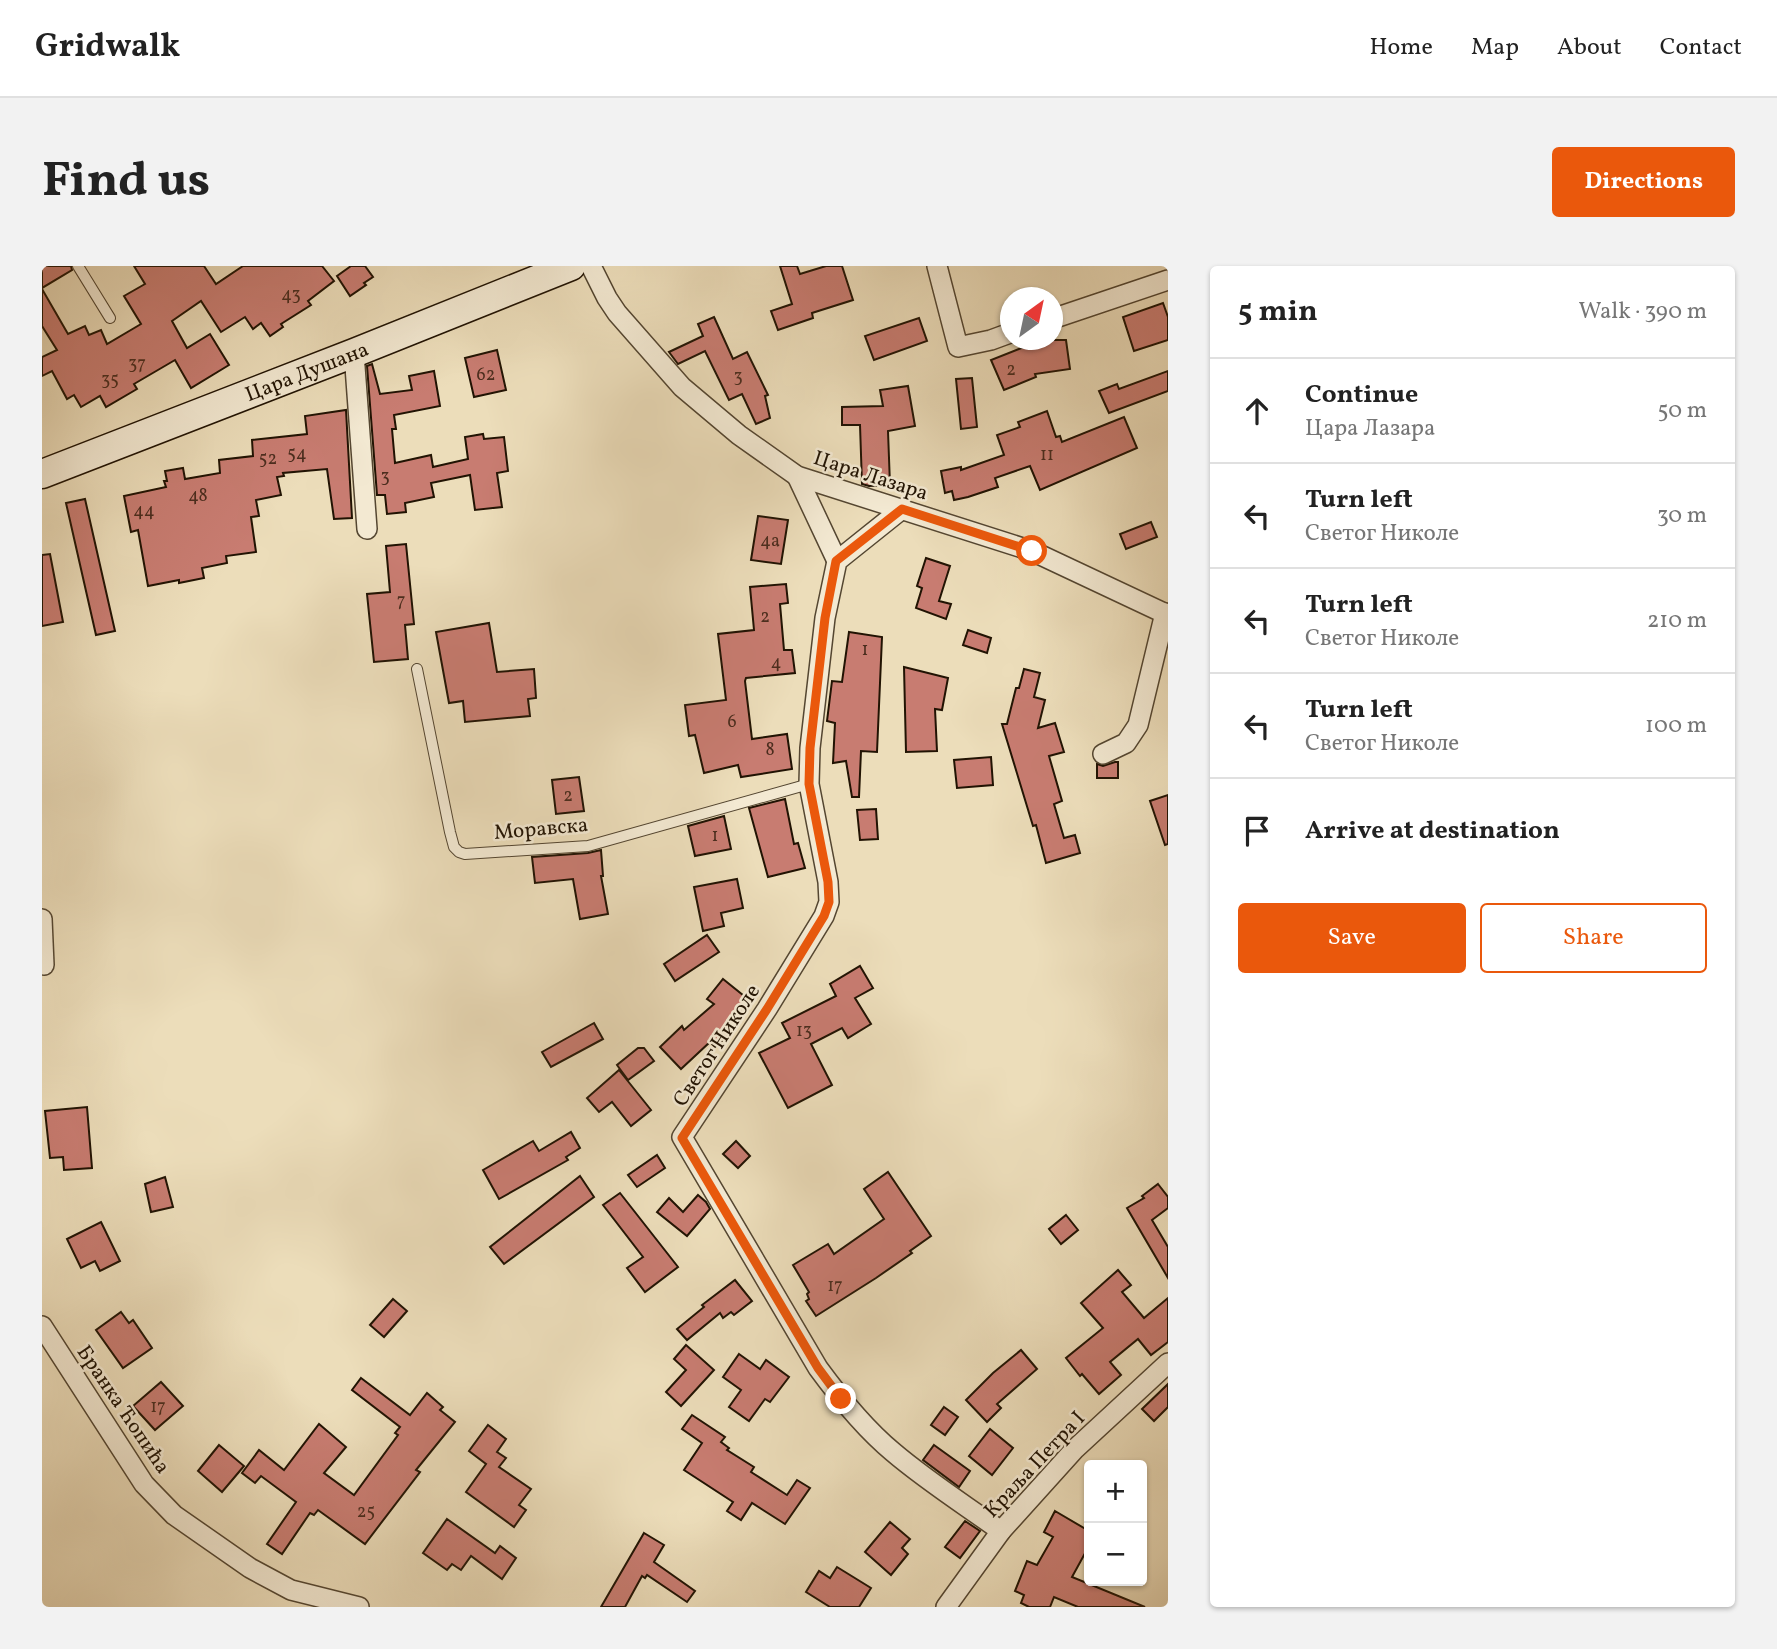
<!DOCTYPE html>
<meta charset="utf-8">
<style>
:root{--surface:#fff;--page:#f2f2f2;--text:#222;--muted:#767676;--line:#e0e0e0;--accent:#ea580c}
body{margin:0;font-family:Vollkorn,serif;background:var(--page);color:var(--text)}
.controls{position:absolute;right:21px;bottom:21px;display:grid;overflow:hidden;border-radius:7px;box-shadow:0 2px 5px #0004}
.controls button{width:63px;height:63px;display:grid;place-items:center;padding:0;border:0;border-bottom:2px solid var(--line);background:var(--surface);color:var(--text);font:35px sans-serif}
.compass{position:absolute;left:958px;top:21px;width:63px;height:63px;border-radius:50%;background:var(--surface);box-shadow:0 2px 5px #0004;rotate:33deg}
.stop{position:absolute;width:21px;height:21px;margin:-16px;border:5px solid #ea580c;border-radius:50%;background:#fff}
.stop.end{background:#ea580c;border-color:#fff;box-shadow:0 2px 7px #0008}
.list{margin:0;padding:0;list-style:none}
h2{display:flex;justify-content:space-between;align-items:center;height:91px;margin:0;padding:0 28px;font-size:30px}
h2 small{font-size:23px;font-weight:400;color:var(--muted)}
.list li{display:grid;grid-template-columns:46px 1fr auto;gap:21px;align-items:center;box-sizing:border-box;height:105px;padding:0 28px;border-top:2px solid var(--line)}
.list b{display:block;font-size:26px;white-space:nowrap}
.list p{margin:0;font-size:23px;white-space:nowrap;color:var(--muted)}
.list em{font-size:23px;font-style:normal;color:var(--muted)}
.actions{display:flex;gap:14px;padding:21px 28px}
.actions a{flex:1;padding:16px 0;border:2px solid var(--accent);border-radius:7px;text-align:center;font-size:24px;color:var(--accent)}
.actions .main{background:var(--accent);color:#fff}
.icon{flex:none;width:38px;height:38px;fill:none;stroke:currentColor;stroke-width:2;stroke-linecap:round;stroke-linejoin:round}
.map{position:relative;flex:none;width:1126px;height:1341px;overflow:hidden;border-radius:7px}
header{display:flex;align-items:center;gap:42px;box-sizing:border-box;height:98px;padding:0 35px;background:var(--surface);border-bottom:2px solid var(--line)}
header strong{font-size:33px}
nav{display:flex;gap:38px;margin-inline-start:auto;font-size:24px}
.intro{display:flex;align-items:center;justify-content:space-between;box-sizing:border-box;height:168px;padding:0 42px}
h1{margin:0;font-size:49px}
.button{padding:18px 32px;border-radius:7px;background:var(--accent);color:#fff;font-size:24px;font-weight:700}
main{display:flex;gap:42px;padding:0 42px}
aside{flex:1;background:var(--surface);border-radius:7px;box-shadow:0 2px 5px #0004}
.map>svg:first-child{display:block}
</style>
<header>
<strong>Gridwalk</strong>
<nav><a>Home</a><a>Map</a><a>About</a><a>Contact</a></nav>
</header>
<div class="intro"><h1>Find us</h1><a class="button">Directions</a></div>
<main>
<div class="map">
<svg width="1126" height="1341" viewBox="0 0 1126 1341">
<rect width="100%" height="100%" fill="#ecddba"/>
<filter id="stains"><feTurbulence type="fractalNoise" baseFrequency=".00286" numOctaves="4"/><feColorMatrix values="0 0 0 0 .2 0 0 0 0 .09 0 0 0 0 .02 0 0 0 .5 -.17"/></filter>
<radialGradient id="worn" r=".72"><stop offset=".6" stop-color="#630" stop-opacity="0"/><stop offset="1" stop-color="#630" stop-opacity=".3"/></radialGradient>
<g fill="#c87c71" stroke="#211303" stroke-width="2">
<path d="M 0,0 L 29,0 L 30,4 L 0,22 Z"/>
<path d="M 92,0 L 162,0 L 174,18 L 201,0 L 280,0 L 292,15 L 266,35 L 269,39 L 239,58 L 241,61 L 228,70 L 219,57 L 211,63 L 203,51 L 179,66 L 159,35 L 130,55 L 145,82 L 168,68 L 187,99 L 149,122 L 133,94 L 92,118 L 95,123 L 64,141 L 58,130 L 39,141 L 32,129 L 25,133 L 10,105 L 0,110 L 0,91 L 15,84 L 0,60 L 0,23 L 26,68 L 43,60 L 47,69 L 59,64 L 65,78 L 99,58 L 82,30 L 103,18 Z"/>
<path d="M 309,0 L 323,0 L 331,11 L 322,17 L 324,19 L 308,30 L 295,10 Z"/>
<path d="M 738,0 L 755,0 L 758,8 L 784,0 L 800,0 L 811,34 L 770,47 L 771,52 L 736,64 L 729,45 L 750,38 Z"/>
<path d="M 1121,37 L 1126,51 L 1126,74 L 1092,85 L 1081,51 Z"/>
<path d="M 672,51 L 691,93 L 705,86 L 726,129 L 723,130 L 728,152 L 714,158 L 700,128 L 687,134 L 663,85 L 636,98 L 627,86 L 661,70 L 656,58 Z"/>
<path d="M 877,52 L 885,75 L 832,94 L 823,70 Z"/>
<path d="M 1000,74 L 1024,74 L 1028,103 L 993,108 L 994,111 L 962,124 L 949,94 Z"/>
<path d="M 455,84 L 464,124 L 432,131 L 423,92 Z"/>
<path d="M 330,98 L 338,128 L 370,124 L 367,110 L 392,105 L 398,140 L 352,149 L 354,163 L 350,163 L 353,197 L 389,189 L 391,201 L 426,193 L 423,171 L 441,168 L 442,173 L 462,171 L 466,205 L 455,207 L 460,241 L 433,244 L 428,209 L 389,217 L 392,231 L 363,237 L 364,246 L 345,248 L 343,229 L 335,229 L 325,100 Z"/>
<path d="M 1126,105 L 1126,125 L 1067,147 L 1057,125 L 1075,118 L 1077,123 Z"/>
<path d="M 930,112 L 935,161 L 919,163 L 914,113 Z"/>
<path d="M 866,120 L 873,160 L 846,165 L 848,219 L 827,220 L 820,218 L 818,159 L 800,159 L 800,141 L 841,140 L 838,124 Z"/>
<path d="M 304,144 L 310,252 L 292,253 L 285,203 L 241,207 L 242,210 L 235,211 L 239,229 L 214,234 L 217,250 L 209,251 L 214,286 L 184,290 L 185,297 L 160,302 L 162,312 L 137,317 L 137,314 L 106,320 L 96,264 L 89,266 L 82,230 L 124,221 L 122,215 L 125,215 L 123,205 L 141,202 L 143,213 L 178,207 L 177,194 L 211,190 L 210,174 L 265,168 L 263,150 Z"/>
<path d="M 1005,145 L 1014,171 L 1018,170 L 1020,176 L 1082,151 L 1095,182 L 998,224 L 988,200 L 953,212 L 956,221 L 926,231 L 912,234 L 910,225 L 903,227 L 899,205 L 919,201 L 919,204 L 962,189 L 955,169 L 978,161 L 976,156 Z"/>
<path d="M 43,233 L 73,365 L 54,369 L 24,237 Z"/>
<path d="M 716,250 L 746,254 L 739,298 L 709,294 Z"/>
<path d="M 1109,256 L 1115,271 L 1084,283 L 1078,268 Z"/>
<path d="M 364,278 L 372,358 L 363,359 L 366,393 L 332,396 L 325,328 L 348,326 L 344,280 Z"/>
<path d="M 8,288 L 21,356 L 0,360 L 0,289 Z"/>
<path d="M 884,292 L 908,300 L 897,335 L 909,338 L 904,353 L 874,342 L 880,322 L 875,320 Z"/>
<path d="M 744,318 L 746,337 L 738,338 L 742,384 L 750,384 L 753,407 L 704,412 L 703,415 L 710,473 L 745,468 L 750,503 L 699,511 L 696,499 L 662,507 L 653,469 L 647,470 L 643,439 L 684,434 L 676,368 L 712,364 L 708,321 Z"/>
<path d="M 447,357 L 455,406 L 492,403 L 494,432 L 486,433 L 488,450 L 423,456 L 421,435 L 407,437 L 394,366 Z"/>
<path d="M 926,364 L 949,372 L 945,387 L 921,379 Z"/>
<path d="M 807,366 L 840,371 L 835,486 L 819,485 L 817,531 L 810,531 L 804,495 L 791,497 L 793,457 L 785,455 L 790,415 L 800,416 Z"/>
<path d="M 862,401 L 906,412 L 900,444 L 893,443 L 895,485 L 864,486 Z"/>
<path d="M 982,403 L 998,407 L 992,431 L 1003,434 L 996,462 L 1013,457 L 1022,486 L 1007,490 L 1020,535 L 1012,538 L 1022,572 L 1033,569 L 1038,587 L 1004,597 L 994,559 L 991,560 L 960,458 L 965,458 L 974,422 L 977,422 Z"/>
<path d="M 949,491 L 951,519 L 915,522 L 912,494 Z"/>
<path d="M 1073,496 L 1076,496 L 1076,512 L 1055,512 L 1055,498 L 1061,500 Z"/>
<path d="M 537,511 L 542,545 L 514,548 L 510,514 Z"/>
<path d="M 1126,529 L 1126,578 L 1123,579 L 1108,535 Z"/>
<path d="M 743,533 L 752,578 L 756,577 L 763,602 L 726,611 L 707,542 Z"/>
<path d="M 834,543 L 836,573 L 818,574 L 815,544 Z"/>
<path d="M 682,550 L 689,583 L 653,590 L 646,560 Z"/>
<path d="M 559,584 L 561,610 L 559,610 L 566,648 L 538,653 L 531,613 L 493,617 L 490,591 L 546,587 Z"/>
<path d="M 695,613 L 701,642 L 679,647 L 682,660 L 661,665 L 652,621 Z"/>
<path d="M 665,669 L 677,686 L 633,715 L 622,698 Z"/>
<path d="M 818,700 L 831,722 L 813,732 L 829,758 L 806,772 L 800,762 L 769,778 L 790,819 L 746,842 L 717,787 L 748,772 L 740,757 L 794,730 L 788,718 Z"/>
<path d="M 681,713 L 707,734 L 686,761 L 690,766 L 673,781 L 668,776 L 639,803 L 618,781 L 640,760 L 642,764 L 672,738 L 665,733 Z"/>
<path d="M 552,757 L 561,773 L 509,801 L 500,786 Z"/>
<path d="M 596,782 L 602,782 L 612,795 L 586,814 L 575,799 Z"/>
<path d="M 577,804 L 609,844 L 589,860 L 570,836 L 557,846 L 545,832 Z"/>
<path d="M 45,841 L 50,902 L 22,904 L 21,891 L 8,892 L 3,845 Z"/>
<path d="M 529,866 L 538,882 L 524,891 L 526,894 L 457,933 L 441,904 L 491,875 L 497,885 Z"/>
<path d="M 694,875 L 708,890 L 696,902 L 681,888 Z"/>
<path d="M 615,889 L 623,902 L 595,921 L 586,909 Z"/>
<path d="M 846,906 L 889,970 L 868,985 L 870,987 L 834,1012 L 774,1050 L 764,1035 L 767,1033 L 765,1028 L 767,1026 L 751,999 L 786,978 L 792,988 L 842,953 L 822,923 Z"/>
<path d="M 538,910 L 552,931 L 462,998 L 448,981 Z"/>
<path d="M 123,911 L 131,941 L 109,946 L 103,918 Z"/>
<path d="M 1116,918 L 1126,931 L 1126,942 L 1110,954 L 1126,981 L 1126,1012 L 1085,942 L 1102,932 L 1100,930 Z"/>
<path d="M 578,927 L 636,1001 L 603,1026 L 585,1002 L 601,991 L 561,939 Z"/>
<path d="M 656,929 L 664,936 L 668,943 L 645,970 L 615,946 L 627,932 L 641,946 Z"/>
<path d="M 1024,949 L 1036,964 L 1019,978 L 1007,963 Z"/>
<path d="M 59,956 L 78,995 L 58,1005 L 53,995 L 39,1002 L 25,973 Z"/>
<path d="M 1076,1004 L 1089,1019 L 1080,1026 L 1102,1052 L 1126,1032 L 1126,1076 L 1109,1089 L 1096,1073 L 1068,1096 L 1079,1109 L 1057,1128 L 1040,1108 L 1038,1110 L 1024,1092 L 1061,1062 L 1039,1037 Z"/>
<path d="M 693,1014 L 710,1035 L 692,1049 L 689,1046 L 681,1052 L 678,1047 L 645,1074 L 635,1063 L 662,1041 L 660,1039 Z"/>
<path d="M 351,1033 L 365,1045 L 342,1071 L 328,1059 Z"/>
<path d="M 79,1046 L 87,1057 L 91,1054 L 110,1082 L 81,1102 L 54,1064 Z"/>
<path d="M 644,1079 L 672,1104 L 639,1140 L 624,1126 L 644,1104 L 632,1093 Z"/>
<path d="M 979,1084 L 995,1103 L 955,1138 L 959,1142 L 945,1156 L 924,1134 L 951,1107 Z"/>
<path d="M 697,1088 L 718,1103 L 724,1094 L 747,1111 L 728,1136 L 723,1133 L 707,1155 L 687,1141 L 699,1124 L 681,1111 Z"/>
<path d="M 319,1112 L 368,1149 L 385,1127 L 401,1141 L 398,1144 L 413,1156 L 374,1204 L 378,1206 L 323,1278 L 276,1244 L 272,1249 L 268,1247 L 240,1288 L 225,1278 L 254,1236 L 219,1210 L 213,1217 L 200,1207 L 217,1184 L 242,1204 L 277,1158 L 304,1181 L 282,1207 L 312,1229 L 356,1169 L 353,1167 L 358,1161 L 310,1124 Z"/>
<path d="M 119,1116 L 141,1140 L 113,1164 L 91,1140 Z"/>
<path d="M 1126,1118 L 1126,1141 L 1112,1155 L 1100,1143 Z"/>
<path d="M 902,1141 L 916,1151 L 903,1169 L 889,1159 Z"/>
<path d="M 650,1149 L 683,1171 L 679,1176 L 687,1182 L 685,1184 L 712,1201 L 709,1206 L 745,1229 L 755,1214 L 768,1222 L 743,1258 L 710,1237 L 699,1254 L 685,1245 L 691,1236 L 642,1204 L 660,1177 L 640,1163 Z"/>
<path d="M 446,1159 L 464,1173 L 455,1186 L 464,1192 L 457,1201 L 489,1223 L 477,1239 L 484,1244 L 472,1261 L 424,1226 L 444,1198 L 427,1185 Z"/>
<path d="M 948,1163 L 971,1182 L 950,1209 L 927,1190 Z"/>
<path d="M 177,1179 L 202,1200 L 180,1226 L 156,1205 Z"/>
<path d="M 892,1179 L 928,1205 L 917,1221 L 881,1194 Z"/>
<path d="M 1013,1245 L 1047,1265 L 1047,1280 L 1030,1311 L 1103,1341 L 1036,1341 L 1012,1331 L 1008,1341 L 987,1341 L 979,1337 L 982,1329 L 973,1325 L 985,1295 L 995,1299 L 1011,1271 L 1002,1266 Z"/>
<path d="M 405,1253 L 453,1287 L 458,1280 L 474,1292 L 460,1313 L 429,1290 L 419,1304 L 410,1298 L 405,1304 L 381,1287 Z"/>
<path d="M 923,1255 L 938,1265 L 918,1292 L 903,1281 Z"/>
<path d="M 848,1256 L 868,1273 L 860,1282 L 866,1288 L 849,1309 L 823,1286 Z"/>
<path d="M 602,1267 L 622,1279 L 612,1296 L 653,1325 L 645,1336 L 605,1309 L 603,1312 L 600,1310 L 583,1341 L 559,1341 Z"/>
<path d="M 795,1301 L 829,1322 L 817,1341 L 788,1341 L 764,1326 L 777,1305 L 788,1312 Z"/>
</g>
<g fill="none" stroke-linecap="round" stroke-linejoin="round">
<g stroke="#544631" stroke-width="12">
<g id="service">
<path d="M 36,0 L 68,52"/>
<path d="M 375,403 L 408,566 L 412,581 L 417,586 L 423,588 L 546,580 L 767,518"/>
</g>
</g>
<g stroke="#544631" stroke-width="22">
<g id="minor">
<path d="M 549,0 L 565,32 L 575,47 L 640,121 L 697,169 L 755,210 L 990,285 L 1126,349"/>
<path d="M 895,0 L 916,81 L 949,74 L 968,67"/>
<path d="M 1010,53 L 1126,14"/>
<path d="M 312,87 L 325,263"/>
<path d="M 755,210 L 795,295"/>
<path d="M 860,243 L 795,295 L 783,352 L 768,482 L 767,518 L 786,616 L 787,636 L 782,650 L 725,743 L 640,871 L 776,1102 C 798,1132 822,1162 851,1186 C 885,1215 923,1239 959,1265"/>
<path d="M 1061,488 L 1084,477 L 1096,459 L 1123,347"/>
<path d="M 0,653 L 2,699"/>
<path d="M 0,1060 L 102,1218 L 132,1249 L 208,1302 L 249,1324 L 317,1341"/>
<path d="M 904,1341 L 959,1265 L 1033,1183 L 1126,1097"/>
</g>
</g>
<g stroke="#211303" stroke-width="31">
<g id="secondary">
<path id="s1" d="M 0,208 L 312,87 L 529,0"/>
</g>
</g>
<use href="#service" stroke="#f3e9d2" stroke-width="10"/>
<use href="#minor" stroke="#f3e9d2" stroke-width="19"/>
<use href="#secondary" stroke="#f3e9d2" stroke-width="28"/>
</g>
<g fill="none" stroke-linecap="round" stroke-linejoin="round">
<path stroke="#ea580c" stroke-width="9" d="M 799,1133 L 776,1102 L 640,872 L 725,743 L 782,650 L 787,636 L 786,616 L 767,518 L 768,482 L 783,352 L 794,295 L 860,243 L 990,285"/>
</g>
<g text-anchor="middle" stroke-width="5" stroke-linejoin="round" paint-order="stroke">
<g font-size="18" fill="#4b2d1e">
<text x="249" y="34">43</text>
<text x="95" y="103">37</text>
<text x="969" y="109">2</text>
<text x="444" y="114">62</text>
<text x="696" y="116">3</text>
<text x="68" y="119">35</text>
<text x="255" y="193">54</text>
<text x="1005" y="194">11</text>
<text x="226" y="198">52</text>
<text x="343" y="216">3</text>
<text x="156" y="235">48</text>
<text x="102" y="250">44</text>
<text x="728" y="280">4a</text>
<text x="359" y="340">7</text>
<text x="723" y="356">2</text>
<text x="823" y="389">1</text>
<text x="734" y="402">4</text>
<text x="690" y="461">6</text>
<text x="728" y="489">8</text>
<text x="526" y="535">2</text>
<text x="673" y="575">1</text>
<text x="762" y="770">13</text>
<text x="793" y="1025">17</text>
<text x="116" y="1146">17</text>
<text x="324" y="1251">25</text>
</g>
<g font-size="21" fill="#211303" stroke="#f3e9d2">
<text dy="7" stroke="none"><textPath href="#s1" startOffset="284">Цара Душана</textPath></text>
<text transform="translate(829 209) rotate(18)" y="7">Цара Лазара</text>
<text transform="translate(499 562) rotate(-5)" y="7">Моравска</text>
<text transform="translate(674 779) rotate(-57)" y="7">Светог Николе</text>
<text transform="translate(82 1143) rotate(56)" y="7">Бранка Ћопића</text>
<text transform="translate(992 1198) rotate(-47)" y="7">Краља Петра I</text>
</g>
</g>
<rect width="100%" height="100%" filter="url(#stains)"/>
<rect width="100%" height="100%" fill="url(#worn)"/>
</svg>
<div class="controls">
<button>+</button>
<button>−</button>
</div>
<svg class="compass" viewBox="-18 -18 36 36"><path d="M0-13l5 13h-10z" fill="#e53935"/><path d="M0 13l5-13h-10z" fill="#767676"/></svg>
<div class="stop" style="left:990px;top:285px"></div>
<div class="stop end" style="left:799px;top:1133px"></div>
</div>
<aside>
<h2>5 min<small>Walk · 390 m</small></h2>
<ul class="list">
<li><svg class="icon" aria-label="ahead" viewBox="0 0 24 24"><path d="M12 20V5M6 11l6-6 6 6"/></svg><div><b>Continue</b><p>Цара Лазара</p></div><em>50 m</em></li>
<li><svg class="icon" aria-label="left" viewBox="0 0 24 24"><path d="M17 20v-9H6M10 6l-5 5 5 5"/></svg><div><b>Turn left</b><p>Светог Николе</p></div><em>30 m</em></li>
<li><svg class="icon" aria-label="left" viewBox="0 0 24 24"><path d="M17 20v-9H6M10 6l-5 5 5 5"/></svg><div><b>Turn left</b><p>Светог Николе</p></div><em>210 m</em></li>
<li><svg class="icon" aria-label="left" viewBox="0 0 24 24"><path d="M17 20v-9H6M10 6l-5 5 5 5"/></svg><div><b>Turn left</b><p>Светог Николе</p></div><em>100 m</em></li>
<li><svg class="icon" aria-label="arrive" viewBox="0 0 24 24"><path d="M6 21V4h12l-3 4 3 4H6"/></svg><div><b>Arrive at destination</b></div></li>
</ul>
<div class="actions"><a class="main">Save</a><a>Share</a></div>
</aside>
</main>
